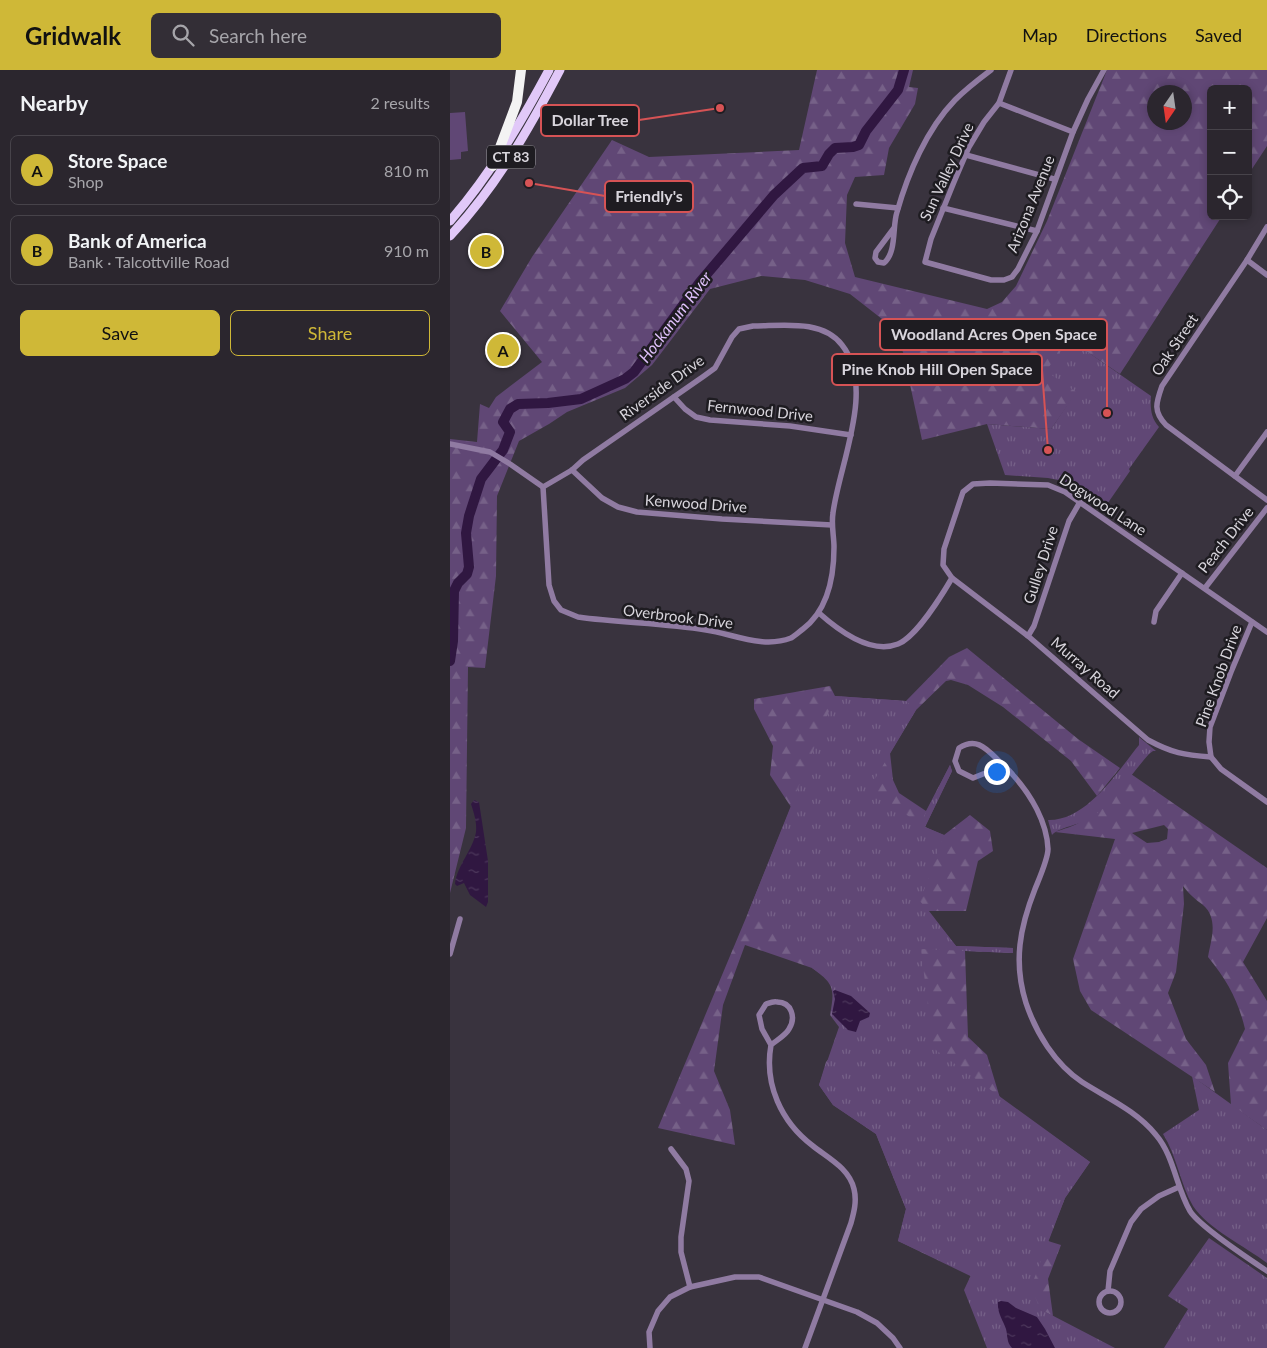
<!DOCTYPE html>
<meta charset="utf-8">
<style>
:root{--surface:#2b262e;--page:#332e36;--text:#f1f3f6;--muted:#a6a5aa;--line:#47434a;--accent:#cfb837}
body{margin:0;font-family:Lato,sans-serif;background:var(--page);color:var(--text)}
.controls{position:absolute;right:15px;top:15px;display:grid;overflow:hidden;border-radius:8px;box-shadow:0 2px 8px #0003}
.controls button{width:45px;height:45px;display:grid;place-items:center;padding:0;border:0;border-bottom:1px solid var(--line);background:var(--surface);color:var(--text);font:25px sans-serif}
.compass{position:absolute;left:697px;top:15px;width:45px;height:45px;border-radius:50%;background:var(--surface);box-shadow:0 2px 8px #0003;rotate:193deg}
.you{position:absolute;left:546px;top:701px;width:18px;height:18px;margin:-12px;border:4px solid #fff;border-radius:50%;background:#1a73e8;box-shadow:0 0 0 8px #1a73e833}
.badge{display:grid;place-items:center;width:32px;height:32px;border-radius:50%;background:var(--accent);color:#111;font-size:16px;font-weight:700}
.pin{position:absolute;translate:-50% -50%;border:2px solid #fff;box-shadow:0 1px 5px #0006}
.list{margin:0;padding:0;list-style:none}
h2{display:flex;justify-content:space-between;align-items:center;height:65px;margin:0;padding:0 20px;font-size:21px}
h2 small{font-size:16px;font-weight:400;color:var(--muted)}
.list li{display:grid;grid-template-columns:32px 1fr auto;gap:15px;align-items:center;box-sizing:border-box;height:70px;margin:0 10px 10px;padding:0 10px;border:1px solid var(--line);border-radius:8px}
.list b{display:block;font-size:19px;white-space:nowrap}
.list p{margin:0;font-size:16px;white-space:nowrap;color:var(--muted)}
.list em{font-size:16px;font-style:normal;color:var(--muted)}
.actions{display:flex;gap:10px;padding:15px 20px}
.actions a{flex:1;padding:11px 0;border:1px solid var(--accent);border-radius:8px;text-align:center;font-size:18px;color:var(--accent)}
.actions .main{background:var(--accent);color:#111}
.icon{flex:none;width:28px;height:28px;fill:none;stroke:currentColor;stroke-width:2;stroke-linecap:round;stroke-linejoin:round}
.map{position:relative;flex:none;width:817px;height:1278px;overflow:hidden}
header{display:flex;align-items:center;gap:30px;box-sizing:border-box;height:70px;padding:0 25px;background:var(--accent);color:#111}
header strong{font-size:24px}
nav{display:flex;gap:28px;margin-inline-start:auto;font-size:18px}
.search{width:350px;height:45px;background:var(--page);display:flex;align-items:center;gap:12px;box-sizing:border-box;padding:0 18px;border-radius:8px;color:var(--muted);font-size:19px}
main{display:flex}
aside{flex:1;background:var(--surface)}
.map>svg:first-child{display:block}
</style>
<header>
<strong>Gridwalk</strong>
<div class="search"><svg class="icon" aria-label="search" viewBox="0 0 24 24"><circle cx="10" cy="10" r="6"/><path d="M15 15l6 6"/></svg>Search here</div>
<nav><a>Map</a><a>Directions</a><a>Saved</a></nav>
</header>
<main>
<aside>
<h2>Nearby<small>2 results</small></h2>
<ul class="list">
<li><span class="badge">A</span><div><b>Store Space</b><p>Shop</p></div><em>810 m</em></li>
<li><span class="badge">B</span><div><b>Bank of America</b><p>Bank · Talcottville Road</p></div><em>910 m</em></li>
</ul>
<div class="actions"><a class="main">Save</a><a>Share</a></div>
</aside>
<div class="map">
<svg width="817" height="1278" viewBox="0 0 817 1278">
<defs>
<pattern id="forest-firs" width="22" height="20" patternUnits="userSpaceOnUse" patternTransform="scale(1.25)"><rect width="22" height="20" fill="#604775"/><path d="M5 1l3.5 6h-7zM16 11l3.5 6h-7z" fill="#766188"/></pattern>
<pattern id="park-tufts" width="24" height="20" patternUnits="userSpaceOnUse" patternTransform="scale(1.25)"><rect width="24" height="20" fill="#604775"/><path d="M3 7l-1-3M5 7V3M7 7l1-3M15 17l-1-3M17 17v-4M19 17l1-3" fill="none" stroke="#766188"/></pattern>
<pattern id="water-ripples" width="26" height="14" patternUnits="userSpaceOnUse" patternTransform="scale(1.25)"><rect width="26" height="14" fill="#301741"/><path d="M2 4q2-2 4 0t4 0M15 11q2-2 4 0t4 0" fill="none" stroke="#4d385c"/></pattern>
</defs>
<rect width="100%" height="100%" fill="#39333e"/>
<g fill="url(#forest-firs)" fill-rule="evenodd">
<path d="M 367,0 L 463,0 L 459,17 L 468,18 L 465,34 L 439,78 L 434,105 L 405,107 L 397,125 L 395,173 L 405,207 L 537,239 L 552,232 L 566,216 L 597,151 L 657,0 L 817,0 L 817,76 L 798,105 L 798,19 L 761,19 L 761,146 L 772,146 L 670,304 L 618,269 L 627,322 L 601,359 L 537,354 L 472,370 L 453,282 L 432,249 L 400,224 L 355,210 L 311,206 L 260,219 L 202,295 L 175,318 L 117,342 L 99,354 L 69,371 L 47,426 L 46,506 L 35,598 L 18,597 L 16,758 L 0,823 L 0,369 L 27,372 L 30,334 L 39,338 L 46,327 L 92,292 L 50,241 L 82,187 L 162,70 L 199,87 L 349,80 ZM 704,22 L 734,22 L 734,52 L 704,52 Z"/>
<path d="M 517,578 L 628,669 L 670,698 L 647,726 L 621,691 L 553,637 L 518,615 L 501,610 L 496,611 L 466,640 L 440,683 L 443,710 L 449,723 L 476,741 L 500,695 L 502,701 L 475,757 L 494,765 L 520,745 L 540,761 L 543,781 L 528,791 L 516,841 L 479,841 L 506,876 L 563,878 L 563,883 L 515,881 L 518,967 L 537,985 L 550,1028 L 640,1092 L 615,1128 L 598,1171 L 611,1175 L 598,1209 L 603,1246 L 448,1171 L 456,1139 L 426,1064 L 383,1035 L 369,1015 L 376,992 L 401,964 L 378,909 L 362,898 L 295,875 L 273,935 L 264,1001 L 280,1040 L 285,1075 L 208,1058 L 298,843 L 341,737 L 320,705 L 323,676 L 304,639 L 304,629 L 380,616 L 385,626 L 456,631 L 499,587 Z"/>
<path d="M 681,704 L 817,798 L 817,848 L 793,892 L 817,931 L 817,1060 L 781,1035 L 778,993 L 795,959 C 788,930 777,910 758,887 C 761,870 769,849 753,835 C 745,829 739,824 733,816 L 734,834 L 726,902 L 718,923 L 736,969 L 756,995 L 765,1022 L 641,940 L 630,921 L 623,889 L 665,769 L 605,762 C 647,749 654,737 681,704 ZM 714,755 L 718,759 L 717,769 L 709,772 L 697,773 L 682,763 Z"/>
</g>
<g fill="url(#park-tufts)">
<path d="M 619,269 L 701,326 C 700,338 701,348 709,357 L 679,399 L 680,401 L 653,440 L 608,410 L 598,408 L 555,405 L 537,354 L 601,359 L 626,322 L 596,301 Z"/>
<path d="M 385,626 L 456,631 L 466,640 L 419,719 L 470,754 L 500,695 L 502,701 L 475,757 L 494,765 L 470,831 L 506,876 L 563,878 L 563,883 L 471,879 L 483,978 L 640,1092 L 615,1128 L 581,1217 L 590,1239 L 665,1278 L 537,1278 L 514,1220 L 521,1205 L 448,1171 L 456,1139 L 426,1064 L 383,1035 L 369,1015 L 389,957 L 380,945 C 385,918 384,914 362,898 L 366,893 L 298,843 Z"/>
<path d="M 689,667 L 706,681 L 703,681 L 699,684 C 682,703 662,734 641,748 C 630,755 609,757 602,765 L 598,750 C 637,751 667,702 689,675 Z"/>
<path d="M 742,1006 L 817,1060 L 817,1193 C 796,1177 757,1158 743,1136 C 730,1114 727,1086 713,1064 L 749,1040 Z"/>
<path d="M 759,1168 L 817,1208 L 817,1278 L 714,1278 L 738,1239 L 718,1226 Z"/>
</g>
<path fill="#604775" d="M 15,42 L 18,81 L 11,82 L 11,89 L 0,90 L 0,43 Z"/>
<g fill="url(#water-ripples)">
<path d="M 24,730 L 29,732 L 38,791 L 38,832 L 36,837 L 20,825 L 14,813 L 7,816 L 5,814 C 7,795 23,780 26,762 C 27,753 24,743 21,734 Z"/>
<path d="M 385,920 L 401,926 L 420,943 L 419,947 L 410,951 L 406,962 L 398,960 L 382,944 L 385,929 L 383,921 Z"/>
<path d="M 551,1231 L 558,1232 L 566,1238 L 587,1247 L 595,1259 L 605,1278 L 562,1278 C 556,1271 558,1267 556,1259 C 553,1250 547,1243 548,1232 Z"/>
</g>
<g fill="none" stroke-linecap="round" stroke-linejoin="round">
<path stroke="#301741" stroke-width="10" d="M 0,591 L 3,571 L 4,521 L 8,513 L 17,504 L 19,497 L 16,463 L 19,446 L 31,409 L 53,380 L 60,362 L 53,352 L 60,339 L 68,334 L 98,333 L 131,329 L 175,309 L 184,302 L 250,212 L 324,125 L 353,98 L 372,96 L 379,84 L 385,78 L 403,77 L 409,75 L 416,61 L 448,20 L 454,0"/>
<g stroke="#907ba2" stroke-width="5.5">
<path d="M 561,0 L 549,33 L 534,52 L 519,77 L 504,112 L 481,169 L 475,192 L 541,210 L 554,210 L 562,207 L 568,199 L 587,161 L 623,62 L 638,29 L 654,0"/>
<path d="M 549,33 L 623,62"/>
<path d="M 516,85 L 604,109"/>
<path d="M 406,134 L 448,138"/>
<path d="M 493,138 L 587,161"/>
<path d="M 817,157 L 797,190 L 712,316 C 706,333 703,341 716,355 L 817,430"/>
<path d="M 444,158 L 426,182 L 425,188 L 428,192 L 434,193 C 447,182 442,157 447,142 C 458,103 477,59 505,30 C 516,19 529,9 541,0"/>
<path d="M 797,190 L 817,205"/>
<path d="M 303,256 C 332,256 372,249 392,275 C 426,318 389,395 383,443 C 381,455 384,466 384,477 C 384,507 378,540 353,559 C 349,562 345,566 341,568 C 313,579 283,564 256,560 C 213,553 170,553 128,547 L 111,540 L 104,531 L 99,515 L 93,417 L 122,400 L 133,390 L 254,306 L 265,298 L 282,267 L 289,259 Z"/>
<path d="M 224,327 L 235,339 L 246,347 L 260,350 L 340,356 L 401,365"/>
<path d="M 0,374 L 40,382 L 60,394 L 93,417"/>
<path d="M 122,400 L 152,428 L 168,437 L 187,442 L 272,449 L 382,455"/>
<path d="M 785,406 L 817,362"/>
<path d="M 755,518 L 817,438"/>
<path d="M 369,543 C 388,560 420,585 448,574 C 466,567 492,525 502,508"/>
<path d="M 704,552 L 706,541 L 732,503"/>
<path d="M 802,552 L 781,602 L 760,657 L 759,672 L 761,687 L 771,699 L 817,732"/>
<path d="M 578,566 L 584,556 L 619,451 L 630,432"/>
<path d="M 761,687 C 734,685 722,683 698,670 L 578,566 L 502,508 L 493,495 L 494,479 L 513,422 L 523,414 L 540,413 L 598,415 L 615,422 L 817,562"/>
<path d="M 553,696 L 523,708 L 509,701 L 505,691 L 509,678 C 525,668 534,676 547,689 C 552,695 559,699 563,705 C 581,725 597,752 598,779 C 598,789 589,809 585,819 C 570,857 563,892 576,933 C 586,963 605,994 632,1012 C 657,1028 687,1041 706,1065 C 724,1086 726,1117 740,1141 C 750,1157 799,1189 817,1201"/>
<path d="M 0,884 L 10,849"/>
<path d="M 321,975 L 312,959 L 309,945 L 316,934 C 319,933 324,931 327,932 C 342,932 346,948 339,959 C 336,965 327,970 321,975 C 314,1014 331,1052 363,1076 C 378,1088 399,1098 404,1119 C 407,1131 404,1142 401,1153 L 355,1278"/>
<path d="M 221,1079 L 236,1099 L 239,1111 L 231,1167 L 231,1182 L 240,1217"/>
<path d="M 658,1221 L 660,1201 L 681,1152 L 691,1139 L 709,1126 L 729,1117"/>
<circle cx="660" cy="1232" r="11"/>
<path d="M 200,1278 L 199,1262 L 208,1241 L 220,1227 L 240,1217 L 285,1207 L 309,1207 L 407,1242 L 427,1253 L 443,1268 L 450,1278"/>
</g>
<g stroke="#e1c8f8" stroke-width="9">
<path d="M 0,151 C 40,105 70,54 99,0"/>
<path d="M 0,166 C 46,117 79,59 110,0"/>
</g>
<path stroke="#f3f3f3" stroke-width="10" d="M 43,96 L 67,32 L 71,0"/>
</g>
<g text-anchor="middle" stroke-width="5" stroke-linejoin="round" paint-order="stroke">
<rect fill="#1e1c21" stroke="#a09ea4" stroke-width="1" x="37" y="75.5" width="48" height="23" rx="4"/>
<g font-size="14" font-weight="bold" fill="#d8d5dc">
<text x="61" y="92">CT 83</text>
</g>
<g font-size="15" fill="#d8d5dc" stroke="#1e1c21">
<text transform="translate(497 102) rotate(-65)" y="5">Sun Valley Drive</text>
<text transform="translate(581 134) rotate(-68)" y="5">Arizona Avenue</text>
<text transform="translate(725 275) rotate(-56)" y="5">Oak Street</text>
<text transform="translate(212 318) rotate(-36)" y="5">Riverside Drive</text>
<text transform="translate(310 341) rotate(6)" y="5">Fernwood Drive</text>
<text transform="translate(246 434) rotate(4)" y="5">Kenwood Drive</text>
<text transform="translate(653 435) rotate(33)" y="5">Dogwood Lane</text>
<text transform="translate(776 470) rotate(-52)" y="5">Peach Drive</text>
<text transform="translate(591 495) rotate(-72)" y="5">Gulley Drive</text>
<text transform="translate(228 547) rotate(7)" y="5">Overbrook Drive</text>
<text transform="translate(635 598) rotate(41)" y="5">Murray Road</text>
<text transform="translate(769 606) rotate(-70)" y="5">Pine Knob Drive</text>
</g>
<g font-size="16" font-style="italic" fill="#dfc0fb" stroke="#1e1c21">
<text transform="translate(225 247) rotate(-53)" y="6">Hockanum River</text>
</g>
</g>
<path fill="none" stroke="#d65355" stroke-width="2" d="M270 38L189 50M79 113L155 126M657 343L657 265M598 380L592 300"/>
<g fill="#d65355" stroke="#1e1c21" stroke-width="2">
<circle cx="270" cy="38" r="5"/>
<circle cx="79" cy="113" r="5"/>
<circle cx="657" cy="343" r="5"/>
<circle cx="598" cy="380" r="5"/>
</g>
<g fill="#1e1c21" stroke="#d65355" stroke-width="2">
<rect x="91" y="35" width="98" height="31" rx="5"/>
<rect x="155" y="111" width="88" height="31" rx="5"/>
<rect x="430" y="249" width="227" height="31" rx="5"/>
<rect x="382" y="284" width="210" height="31" rx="5"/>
</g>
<g font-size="16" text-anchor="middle" font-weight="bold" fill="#d8d5dc">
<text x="140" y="56">Dollar Tree</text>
<text x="199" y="132">Friendly's</text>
<text x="544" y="270">Woodland Acres Open Space</text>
<text x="487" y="305">Pine Knob Hill Open Space</text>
</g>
</svg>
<div class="controls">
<button>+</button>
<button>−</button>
<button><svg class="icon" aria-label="locate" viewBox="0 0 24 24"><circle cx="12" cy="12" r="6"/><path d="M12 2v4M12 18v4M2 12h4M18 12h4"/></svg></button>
</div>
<svg class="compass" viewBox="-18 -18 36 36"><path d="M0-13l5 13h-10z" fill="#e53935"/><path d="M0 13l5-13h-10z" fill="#a6a5aa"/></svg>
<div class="you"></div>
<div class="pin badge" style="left:53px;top:280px">A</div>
<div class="pin badge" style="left:36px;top:181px">B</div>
</div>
</main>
